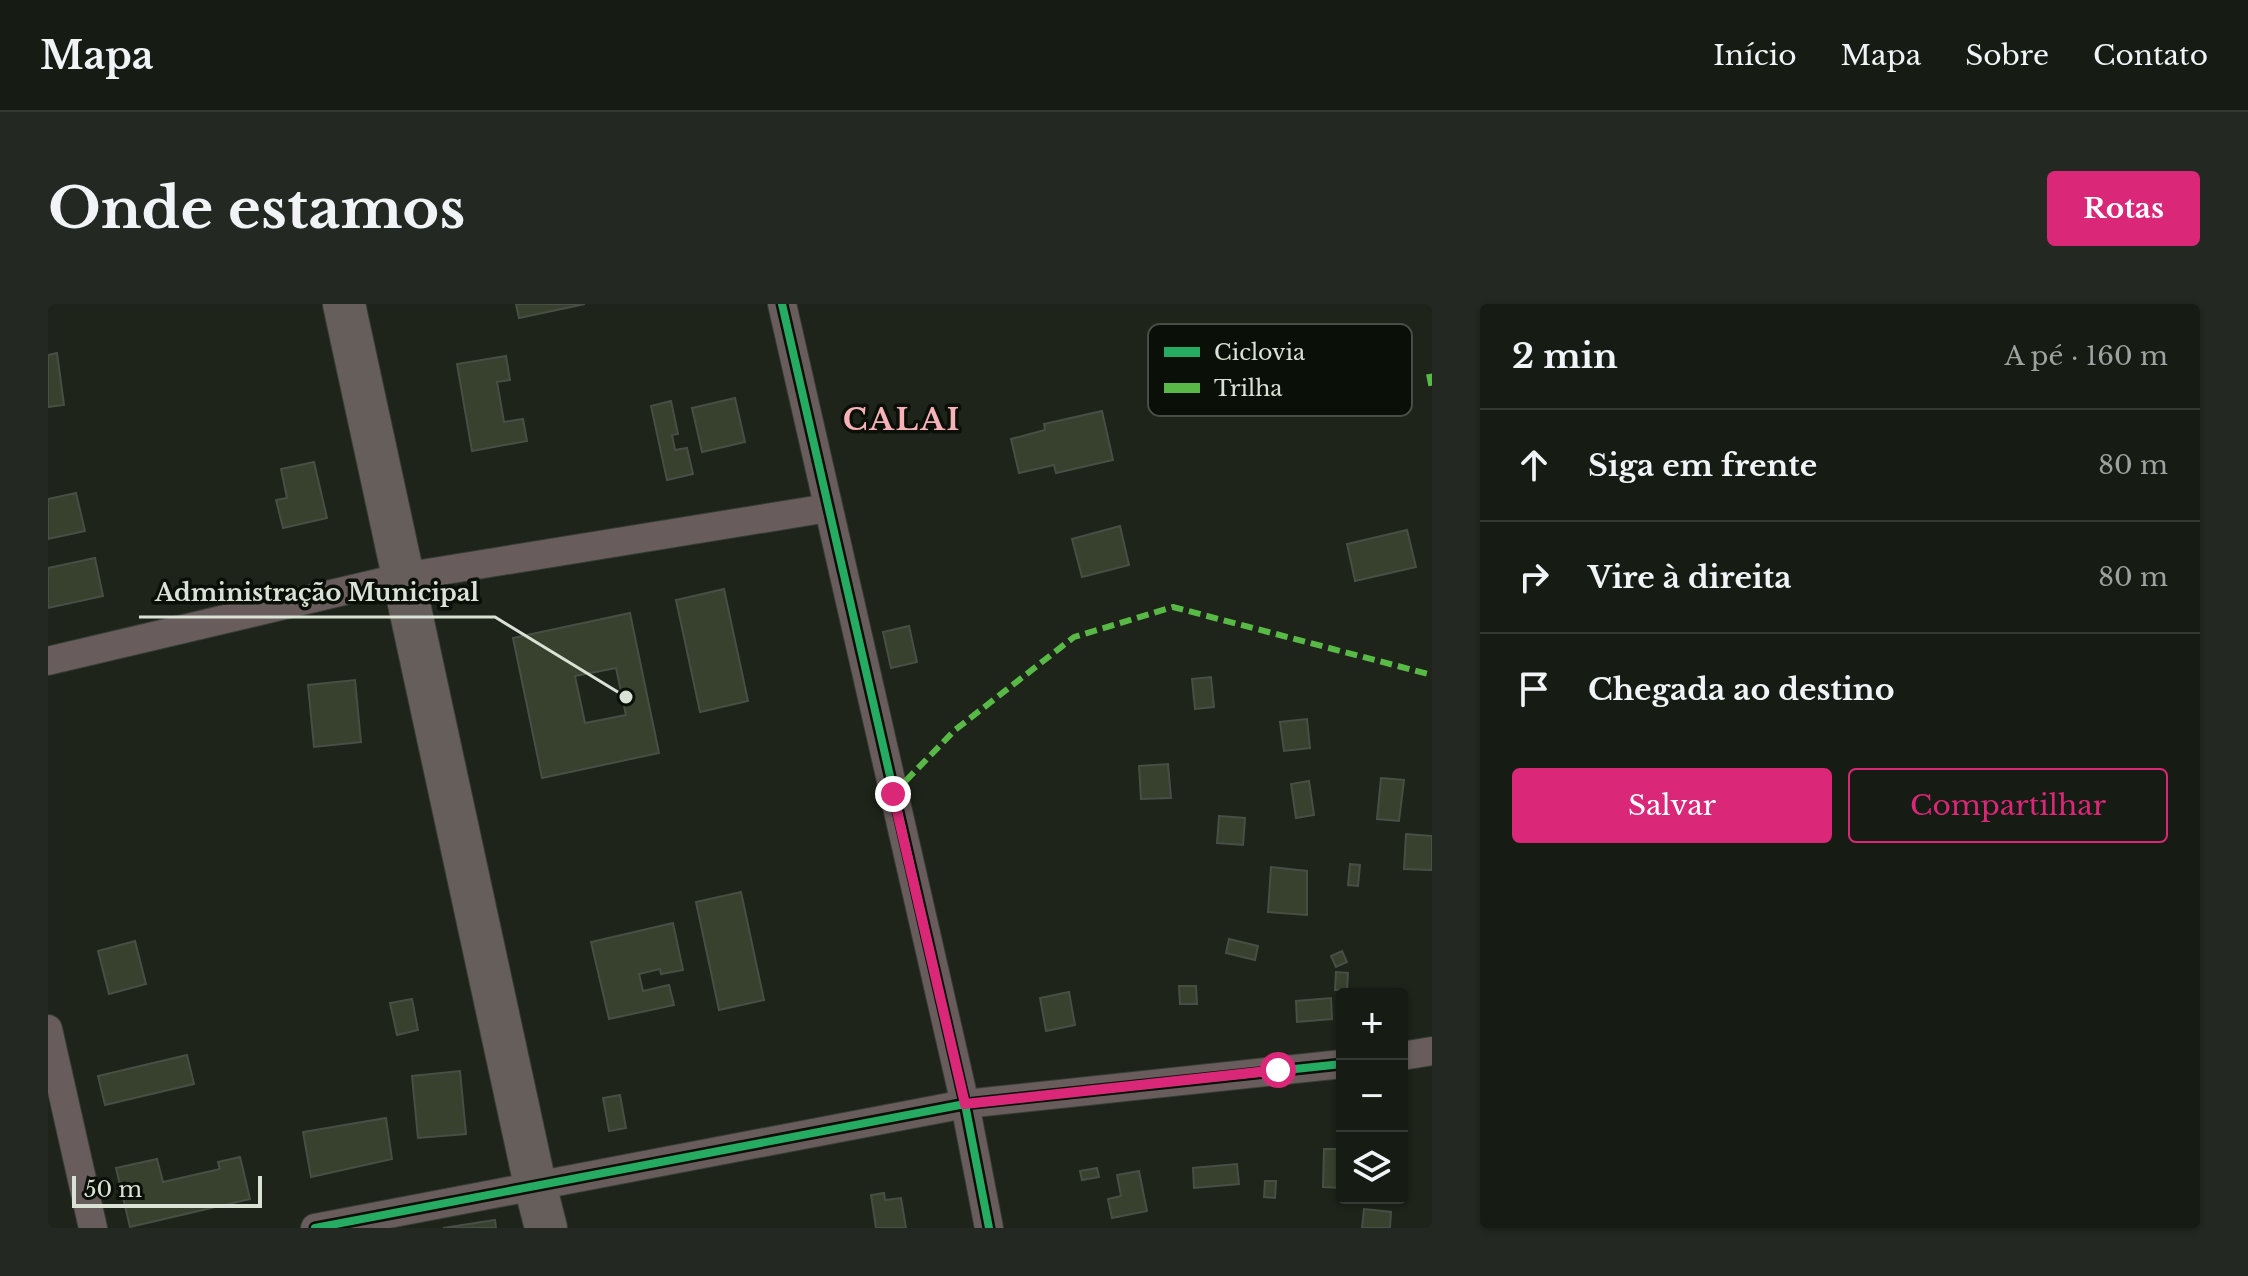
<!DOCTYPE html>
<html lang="pt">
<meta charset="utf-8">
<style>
:root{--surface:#161b14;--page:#232822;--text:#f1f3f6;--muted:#9ea1a0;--line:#353934;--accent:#db2777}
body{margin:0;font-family:"Libre Baskerville",serif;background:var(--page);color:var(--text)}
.controls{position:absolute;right:24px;bottom:24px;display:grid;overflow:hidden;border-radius:8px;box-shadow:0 2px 6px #0004}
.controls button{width:72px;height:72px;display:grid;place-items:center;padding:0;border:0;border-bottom:2px solid var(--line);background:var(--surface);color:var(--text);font:40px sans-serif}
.scale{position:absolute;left:24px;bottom:20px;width:190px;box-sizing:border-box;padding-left:8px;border:4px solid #dae2d6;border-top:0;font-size:22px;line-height:28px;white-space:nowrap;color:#dae2d6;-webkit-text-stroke:6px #0a0f07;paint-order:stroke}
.stop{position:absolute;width:24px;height:24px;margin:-18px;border:6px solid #db2777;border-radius:50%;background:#fff}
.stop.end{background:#db2777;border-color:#fff;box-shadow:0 2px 8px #0008}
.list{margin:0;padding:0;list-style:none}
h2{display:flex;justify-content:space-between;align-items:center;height:104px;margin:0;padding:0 32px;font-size:34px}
h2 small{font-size:26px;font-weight:400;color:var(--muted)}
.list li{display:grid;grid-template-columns:52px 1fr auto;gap:24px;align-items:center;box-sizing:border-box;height:112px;padding:0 32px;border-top:2px solid var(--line)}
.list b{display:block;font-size:30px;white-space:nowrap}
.list em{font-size:26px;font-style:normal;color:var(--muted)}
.actions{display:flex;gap:16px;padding:24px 32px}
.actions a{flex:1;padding:18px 0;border:2px solid var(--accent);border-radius:8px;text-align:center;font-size:28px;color:var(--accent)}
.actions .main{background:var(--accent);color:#fff}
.icon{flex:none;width:44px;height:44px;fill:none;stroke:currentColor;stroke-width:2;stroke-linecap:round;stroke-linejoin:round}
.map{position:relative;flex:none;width:1384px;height:924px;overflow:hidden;border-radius:8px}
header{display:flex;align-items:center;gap:48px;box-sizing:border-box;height:112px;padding:0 40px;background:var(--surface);border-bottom:2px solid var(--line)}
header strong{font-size:38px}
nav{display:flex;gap:44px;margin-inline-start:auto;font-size:28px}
.intro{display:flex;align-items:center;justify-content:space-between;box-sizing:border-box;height:192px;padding:0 48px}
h1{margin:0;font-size:56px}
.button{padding:20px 36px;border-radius:8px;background:var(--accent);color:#fff;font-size:28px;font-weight:700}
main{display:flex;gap:48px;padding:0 48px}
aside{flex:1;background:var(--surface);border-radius:8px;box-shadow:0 2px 6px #0004}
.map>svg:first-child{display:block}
</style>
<header>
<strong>Mapa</strong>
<nav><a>Início</a><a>Mapa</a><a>Sobre</a><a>Contato</a></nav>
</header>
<div class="intro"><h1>Onde estamos</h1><a class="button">Rotas</a></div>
<main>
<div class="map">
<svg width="1384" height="924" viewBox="0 0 1384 924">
<rect width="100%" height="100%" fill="#1e241a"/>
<g fill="#37412e" stroke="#484e45" stroke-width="2" fill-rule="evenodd">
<path d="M 468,0 L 537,0 L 471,14 Z"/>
<path d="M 9,49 L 16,101 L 0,103 L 0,51 Z"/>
<path d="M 458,52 L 462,76 L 449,78 L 456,118 L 475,115 L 479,137 L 424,147 L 409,60 Z"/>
<path d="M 687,94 L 697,138 L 654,148 L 644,104 Z"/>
<path d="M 623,97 L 630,130 L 624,131 L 627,146 L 639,144 L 645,170 L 619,176 L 603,102 Z"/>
<path d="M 1054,107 L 1065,156 L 1008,169 L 1006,161 L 971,169 L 963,135 L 997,126 L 996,120 Z"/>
<path d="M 266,158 L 279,214 L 235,224 L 228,196 L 239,194 L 233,165 Z"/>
<path d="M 28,189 L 37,227 L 0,235 L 0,195 Z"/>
<path d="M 1072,222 L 1081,261 L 1034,273 L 1024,235 Z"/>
<path d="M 1359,226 L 1368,263 L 1307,277 L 1299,240 Z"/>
<path d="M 47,254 L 55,292 L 0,304 L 0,264 Z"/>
<path d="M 676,285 L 700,397 L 652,408 L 628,296 Z"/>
<path d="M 582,309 L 611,449 L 494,474 L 465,334 ZM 568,364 L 578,411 L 537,419 L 527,372 Z"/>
<path d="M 861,322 L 869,358 L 843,364 L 835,328 Z"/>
<path d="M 1163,373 L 1166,403 L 1147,405 L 1144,375 Z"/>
<path d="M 307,376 L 313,438 L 266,443 L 260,381 Z"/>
<path d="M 1259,415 L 1262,444 L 1236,447 L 1232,418 Z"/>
<path d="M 1120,460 L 1123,494 L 1093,495 L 1091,462 Z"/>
<path d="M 1333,474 L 1356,476 L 1351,517 L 1329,515 Z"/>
<path d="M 1261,477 L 1266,511 L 1248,514 L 1243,480 Z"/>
<path d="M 1171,512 L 1197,514 L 1195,541 L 1169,539 Z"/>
<path d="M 1358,530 L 1384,532 L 1384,566 L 1356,565 Z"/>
<path d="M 1302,560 L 1312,561 L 1310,582 L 1300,581 Z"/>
<path d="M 1223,563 L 1259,567 L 1259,611 L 1220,608 Z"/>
<path d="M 693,588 L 716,696 L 671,706 L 648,598 Z"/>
<path d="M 625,619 L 635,666 L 613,670 L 612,665 L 591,670 L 595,687 L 621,681 L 626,701 L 561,715 L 543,638 Z"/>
<path d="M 1181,635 L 1210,642 L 1207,656 L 1178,649 Z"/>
<path d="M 87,637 L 98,680 L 61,690 L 50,647 Z"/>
<path d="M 1294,647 L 1299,658 L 1288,663 L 1283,652 Z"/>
<path d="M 1288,668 L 1300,669 L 1299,686 L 1287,686 Z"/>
<path d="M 1131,682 L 1148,682 L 1149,700 L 1132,700 Z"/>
<path d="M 1021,688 L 1027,721 L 998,727 L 992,694 Z"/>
<path d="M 1283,694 L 1284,715 L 1249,718 L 1248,697 Z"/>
<path d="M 364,695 L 370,726 L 349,731 L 342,699 Z"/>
<path d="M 139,751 L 146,780 L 57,801 L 50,772 Z"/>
<path d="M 412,767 L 418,830 L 370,834 L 364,772 Z"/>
<path d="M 572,791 L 578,824 L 561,827 L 555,794 Z"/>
<path d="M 338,814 L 344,855 L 263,873 L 255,828 Z"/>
<path d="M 1276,845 L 1294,845 L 1294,884 L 1275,883 Z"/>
<path d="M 192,853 L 202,895 L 82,923 L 68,864 L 109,855 L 115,878 L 172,865 L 170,858 Z"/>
<path d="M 1189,860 L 1191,880 L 1146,884 L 1145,864 Z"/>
<path d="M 1049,864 L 1051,873 L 1034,876 L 1032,867 Z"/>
<path d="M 1091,867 L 1099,907 L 1064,914 L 1060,895 L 1073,892 L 1069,871 Z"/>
<path d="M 1217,877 L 1228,877 L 1227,894 L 1216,893 Z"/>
<path d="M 836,889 L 837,896 L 853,894 L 858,924 L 828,924 L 823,891 Z"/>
<path d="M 1316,905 L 1343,908 L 1342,924 L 1314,924 Z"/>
<path d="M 447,916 L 448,924 L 395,924 Z"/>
</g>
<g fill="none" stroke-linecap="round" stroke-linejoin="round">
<g stroke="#383e35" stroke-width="30">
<g id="street">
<path d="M 734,0 L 917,800 L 941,924"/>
<path d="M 0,357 L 355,273 L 780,204"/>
<path d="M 0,725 L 45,924"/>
<path d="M 1354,752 L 1384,747"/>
<path d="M 267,924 L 917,800 L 1294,760"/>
</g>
</g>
<g stroke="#383e35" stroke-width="44">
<path id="primary" d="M 296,0 L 487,881 L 498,924"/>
</g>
<use href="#street" stroke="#685d5c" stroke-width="28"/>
<use href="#primary" stroke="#665e5b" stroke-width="42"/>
<g stroke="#58b947" stroke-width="6" stroke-dasharray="12 6" stroke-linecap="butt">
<path d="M 1381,70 L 1384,85"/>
<path d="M 845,490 L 907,426 L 1026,333 L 1125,303 L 1384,371"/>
</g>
<g stroke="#0a0f07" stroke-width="13">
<g id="cycleway">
<path d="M 734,0 L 917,800 L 941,924"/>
<path d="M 267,924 L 917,800 L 1294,760"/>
</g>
</g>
<use href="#cycleway" stroke="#26ab63" stroke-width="8"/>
</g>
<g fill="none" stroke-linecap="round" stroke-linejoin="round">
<path stroke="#db2777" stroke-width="10" d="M 845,490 L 917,800 L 1230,766"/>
</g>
<g text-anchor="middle" stroke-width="7" stroke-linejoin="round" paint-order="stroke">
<g font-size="30" font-weight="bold" letter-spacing="2" fill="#f6b2b7" stroke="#0a0f07">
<text x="854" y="126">CALAI</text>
</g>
</g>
<rect x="1100" y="20" width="264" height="92" rx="12" fill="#0a0f07" stroke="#484e45" stroke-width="2"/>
<rect x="1116" y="43" width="36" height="10" fill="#26ab63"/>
<rect x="1116" y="79" width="36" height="10" fill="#58b947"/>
<g font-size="22" fill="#dae2d6">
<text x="1166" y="56">Ciclovia</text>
<text x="1166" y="92">Trilha</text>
</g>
<path fill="none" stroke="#dae2d6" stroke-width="3" d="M578 393L447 313H91"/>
<circle fill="#dae2d6" stroke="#0a0f07" stroke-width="3" cx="578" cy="393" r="8"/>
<g font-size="24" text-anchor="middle" font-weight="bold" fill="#dae2d6" stroke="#0a0f07" stroke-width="7" stroke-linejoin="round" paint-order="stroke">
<text x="269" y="297">Administração Municipal</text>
</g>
</svg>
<div class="controls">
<button>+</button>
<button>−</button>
<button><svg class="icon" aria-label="layers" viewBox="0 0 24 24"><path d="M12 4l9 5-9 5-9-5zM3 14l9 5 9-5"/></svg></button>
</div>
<div class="scale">50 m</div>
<div class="stop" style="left:1230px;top:766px"></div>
<div class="stop end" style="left:845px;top:490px"></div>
</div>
<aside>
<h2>2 min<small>A pé · 160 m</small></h2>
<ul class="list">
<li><svg class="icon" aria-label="ahead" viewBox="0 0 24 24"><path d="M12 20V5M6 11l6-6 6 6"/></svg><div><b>Siga em frente</b></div><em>80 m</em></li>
<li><svg class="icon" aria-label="right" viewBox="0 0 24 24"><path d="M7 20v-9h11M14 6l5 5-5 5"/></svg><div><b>Vire à direita</b></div><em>80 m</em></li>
<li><svg class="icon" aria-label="arrive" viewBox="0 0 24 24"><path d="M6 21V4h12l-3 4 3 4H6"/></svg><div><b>Chegada ao destino</b></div></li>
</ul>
<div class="actions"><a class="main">Salvar</a><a>Compartilhar</a></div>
</aside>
</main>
